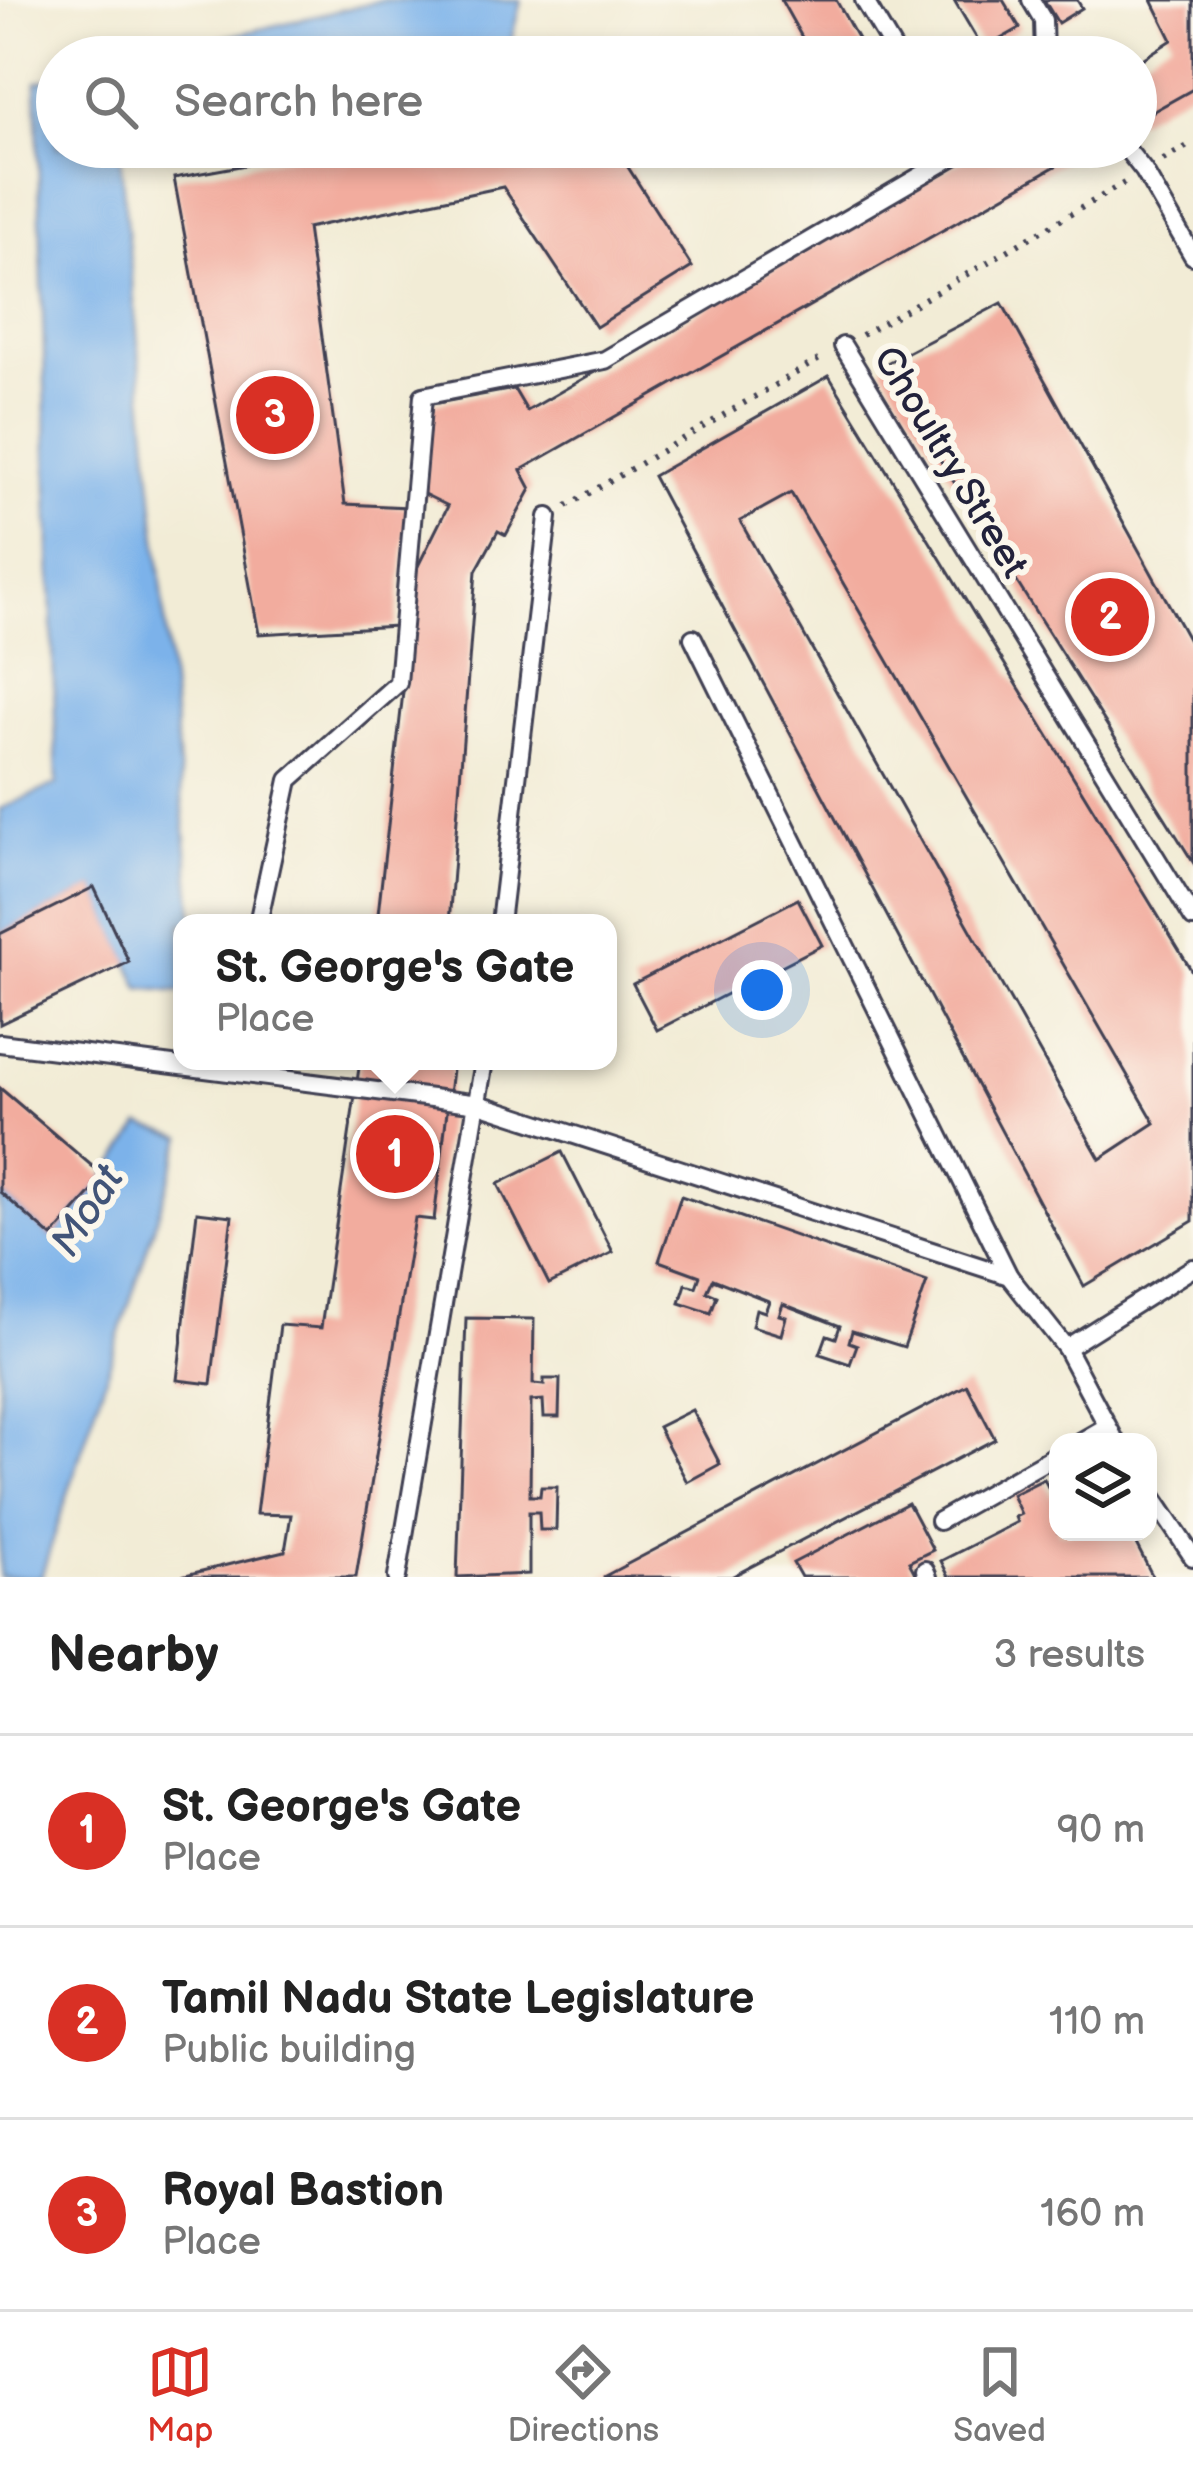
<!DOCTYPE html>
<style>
:root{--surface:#fff;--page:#f6f6f6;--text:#222;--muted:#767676;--line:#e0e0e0;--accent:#d93025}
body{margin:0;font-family:"Balsamiq Sans",sans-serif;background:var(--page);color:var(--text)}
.controls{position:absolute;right:36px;bottom:36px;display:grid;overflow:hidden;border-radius:24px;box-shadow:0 6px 18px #0003}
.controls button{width:108px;height:108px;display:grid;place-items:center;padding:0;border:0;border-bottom:3px solid var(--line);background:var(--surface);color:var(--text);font:60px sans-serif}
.you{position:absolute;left:762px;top:990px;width:42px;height:42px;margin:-30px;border:9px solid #fff;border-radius:50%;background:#1a73e8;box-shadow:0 0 0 18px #1a73e833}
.badge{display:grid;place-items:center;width:78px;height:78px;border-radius:50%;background:var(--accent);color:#fff;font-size:39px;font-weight:700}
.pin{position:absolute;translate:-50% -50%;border:6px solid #fff;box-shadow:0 3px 12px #0006}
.popup{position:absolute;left:173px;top:914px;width:444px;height:156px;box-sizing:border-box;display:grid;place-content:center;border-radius:24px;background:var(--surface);filter:drop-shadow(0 3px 9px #0005);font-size:39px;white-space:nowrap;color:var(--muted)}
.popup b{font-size:45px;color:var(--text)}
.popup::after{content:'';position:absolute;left:50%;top:100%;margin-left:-24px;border:24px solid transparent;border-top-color:var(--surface)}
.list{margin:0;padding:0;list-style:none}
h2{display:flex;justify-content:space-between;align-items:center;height:156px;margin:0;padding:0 48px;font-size:51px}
h2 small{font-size:39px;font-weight:400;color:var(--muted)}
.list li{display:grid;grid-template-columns:78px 1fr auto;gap:36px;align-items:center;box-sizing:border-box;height:192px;padding:0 48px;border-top:3px solid var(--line)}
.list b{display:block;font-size:45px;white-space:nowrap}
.list p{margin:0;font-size:39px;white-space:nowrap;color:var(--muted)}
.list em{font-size:39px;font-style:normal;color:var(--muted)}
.icon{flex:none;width:66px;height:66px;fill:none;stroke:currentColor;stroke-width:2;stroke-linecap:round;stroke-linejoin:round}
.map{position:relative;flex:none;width:1193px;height:1577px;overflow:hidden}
.search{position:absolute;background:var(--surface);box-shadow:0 6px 18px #0003;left:36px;right:36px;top:36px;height:132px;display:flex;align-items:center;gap:30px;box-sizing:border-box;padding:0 42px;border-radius:66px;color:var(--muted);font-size:45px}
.sheet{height:732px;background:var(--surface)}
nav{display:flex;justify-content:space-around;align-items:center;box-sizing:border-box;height:168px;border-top:3px solid var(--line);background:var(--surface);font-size:33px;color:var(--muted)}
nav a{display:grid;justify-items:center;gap:6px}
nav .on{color:var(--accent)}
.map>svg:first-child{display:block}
</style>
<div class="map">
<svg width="1193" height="1577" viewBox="0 0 1193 1577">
<rect width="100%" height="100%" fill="#fbf7ec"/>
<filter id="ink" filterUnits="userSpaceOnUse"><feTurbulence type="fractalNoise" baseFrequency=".00833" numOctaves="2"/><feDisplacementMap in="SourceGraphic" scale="24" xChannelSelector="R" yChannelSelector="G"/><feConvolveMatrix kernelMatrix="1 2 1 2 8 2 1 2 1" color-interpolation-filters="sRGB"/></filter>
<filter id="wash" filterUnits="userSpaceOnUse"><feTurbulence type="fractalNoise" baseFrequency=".004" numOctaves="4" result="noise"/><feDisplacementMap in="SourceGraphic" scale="48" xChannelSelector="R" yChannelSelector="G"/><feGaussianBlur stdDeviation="2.7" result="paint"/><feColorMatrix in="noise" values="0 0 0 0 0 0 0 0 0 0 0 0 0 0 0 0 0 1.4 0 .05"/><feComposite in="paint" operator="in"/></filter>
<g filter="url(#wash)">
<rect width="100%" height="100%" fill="#f2ecd6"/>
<g fill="#7bb2ea" stroke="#4e6a92" stroke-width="3">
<path d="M 383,0 L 521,0 L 507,57 L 142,57 Z"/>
<path d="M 57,77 L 57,147 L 159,147 L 120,156 L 194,923 L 182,923 L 182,992 L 140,988 L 94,888 L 0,934 L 0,809 L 57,784 L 36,82 Z"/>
<path d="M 141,1125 L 183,1137 L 41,1577 L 0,1577 L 0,1192 L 52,1237 L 105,1177 Z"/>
</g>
<g id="blocks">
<g fill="#f2ac9e" fill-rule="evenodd">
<path d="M 781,0 L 836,0 L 868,57 L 813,57 Z"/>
<path d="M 954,0 L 1003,0 L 1020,28 L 983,49 Z"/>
<path d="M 1044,0 L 1077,0 L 1082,8 L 1058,23 Z"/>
<path d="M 1152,0 L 1193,0 L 1193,89 L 1136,121 L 1136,63 L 1172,40 Z"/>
<path d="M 344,147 L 615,147 L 692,267 L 596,327 L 503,187 L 307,228 L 345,504 L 408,507 L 396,626 L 259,634 L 174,178 Z"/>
<path d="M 985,147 L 1089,147 L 521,470 L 531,489 L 506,535 L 498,531 L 476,571 L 449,923 L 377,923 L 417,568 L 448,506 L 422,493 L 432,404 L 514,389 L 527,411 Z"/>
<path d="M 1002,303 L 1193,648 L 1193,862 L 881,366 Z"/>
<path d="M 829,376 L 1193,973 L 1193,1221 L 1084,1286 L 653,476 ZM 791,493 L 1155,1123 L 1100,1159 L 740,521 Z"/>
<path d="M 94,887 L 129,962 L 0,1024 L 0,934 Z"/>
<path d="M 798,899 L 822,945 L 657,1030 L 633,984 Z"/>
<path d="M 360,1061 L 453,1061 L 434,1220 L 415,1218 L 356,1577 L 177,1577 L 285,1551 L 291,1515 L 256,1514 L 280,1325 L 321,1328 Z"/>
<path d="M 0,1088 L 105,1177 L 52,1237 L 0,1192 Z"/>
<path d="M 562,1152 L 613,1252 L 549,1284 L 498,1184 Z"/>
<path d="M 681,1196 L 927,1282 L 904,1347 L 852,1331 L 849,1342 L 857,1345 L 850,1364 L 820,1354 L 827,1335 L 836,1338 L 840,1326 L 783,1304 L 779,1315 L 786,1317 L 781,1335 L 752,1326 L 756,1309 L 765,1312 L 769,1301 L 713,1279 L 707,1292 L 717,1296 L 711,1313 L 680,1303 L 686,1284 L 696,1287 L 700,1276 L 659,1261 Z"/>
<path d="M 197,1212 L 232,1216 L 211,1384 L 177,1380 Z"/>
<path d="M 466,1318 L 534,1319 L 533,1384 L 544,1385 L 544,1379 L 560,1379 L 559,1417 L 544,1417 L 543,1400 L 531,1401 L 530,1496 L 540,1496 L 541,1487 L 557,1487 L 556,1530 L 540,1530 L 539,1512 L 529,1512 L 529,1574 L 457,1577 Z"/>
<path d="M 967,1385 L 995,1439 L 731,1577 L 603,1577 Z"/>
<path d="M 692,1410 L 720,1464 L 687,1482 L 658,1427 Z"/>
<path d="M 1044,1479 L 1053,1497 L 1058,1494 L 1058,1532 L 1130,1532 L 1153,1577 L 949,1577 L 941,1561 L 1017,1522 L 1015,1517 L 1021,1514 L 1012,1495 Z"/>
<path d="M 908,1503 L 933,1550 L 909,1562 L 917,1577 L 801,1577 L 793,1563 Z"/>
</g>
</g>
</g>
<g filter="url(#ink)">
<use href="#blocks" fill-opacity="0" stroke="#414052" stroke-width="3"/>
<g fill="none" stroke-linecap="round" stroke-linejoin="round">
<g stroke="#414052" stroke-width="22">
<g id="lane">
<path d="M 864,0 L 898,57"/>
<path d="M 1031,0 L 1043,20 L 1044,57"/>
<path d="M 1125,147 L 1144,171 L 1193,256"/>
<path d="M 843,346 L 1193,918"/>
<path d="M 693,638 L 1009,1276"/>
<path d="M 258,923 L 289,780 L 398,683 L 423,396 L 605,360 L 970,147"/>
<path d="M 500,923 L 548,517"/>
<path d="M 0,1043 L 479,1104 L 1009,1276 L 1066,1348 L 1116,1442"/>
<path d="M 1066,1348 L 1193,1268"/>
<path d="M 1080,1442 L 1106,1427"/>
<path d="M 1148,1490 L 1193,1557"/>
<path d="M 939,1521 L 1058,1454"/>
<path d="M 925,1570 L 928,1577"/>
<path d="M 397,1577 L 484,1061"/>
</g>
</g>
<g stroke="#414052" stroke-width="6" stroke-dasharray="3 9" stroke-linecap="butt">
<path d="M 1163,160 L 1193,143"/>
<path d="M 862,335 L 1126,182"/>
<path d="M 567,506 L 825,356"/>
</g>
<use href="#lane" stroke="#fff" stroke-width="16"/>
</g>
</g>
<g text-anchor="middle" stroke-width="12" stroke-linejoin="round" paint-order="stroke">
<g font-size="39" fill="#22223b" stroke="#fbf7ec">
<text transform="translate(952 461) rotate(59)" y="14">Choultry Street</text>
</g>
<g font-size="42" font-style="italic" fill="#415478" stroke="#fbf7ec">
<text transform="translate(86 1210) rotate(-58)" y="15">Moat</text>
</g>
</g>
</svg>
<div class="controls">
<button><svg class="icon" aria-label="layers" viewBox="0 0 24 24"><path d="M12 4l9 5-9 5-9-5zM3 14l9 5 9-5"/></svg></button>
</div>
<div class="you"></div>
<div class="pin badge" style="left:395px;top:1154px">1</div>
<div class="popup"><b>St. George's Gate</b>Place</div>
<div class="pin badge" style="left:1110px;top:617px">2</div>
<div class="pin badge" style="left:275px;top:415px">3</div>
<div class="search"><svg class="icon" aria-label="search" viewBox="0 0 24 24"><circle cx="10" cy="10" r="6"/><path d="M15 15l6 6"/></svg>Search here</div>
</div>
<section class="sheet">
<h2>Nearby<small>3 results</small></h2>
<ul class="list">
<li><span class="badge">1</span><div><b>St. George's Gate</b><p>Place</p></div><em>90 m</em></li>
<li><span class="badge">2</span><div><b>Tamil Nadu State Legislature</b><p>Public building</p></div><em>110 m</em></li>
<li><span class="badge">3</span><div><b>Royal Bastion</b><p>Place</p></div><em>160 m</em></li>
</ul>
</section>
<nav>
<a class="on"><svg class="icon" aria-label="map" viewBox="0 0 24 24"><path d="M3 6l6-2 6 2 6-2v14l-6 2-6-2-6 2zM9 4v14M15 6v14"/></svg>Map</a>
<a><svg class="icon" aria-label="directions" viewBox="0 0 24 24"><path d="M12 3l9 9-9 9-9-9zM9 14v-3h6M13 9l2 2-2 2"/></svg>Directions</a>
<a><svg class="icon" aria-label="saved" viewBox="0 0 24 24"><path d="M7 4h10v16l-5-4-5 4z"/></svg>Saved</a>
</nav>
